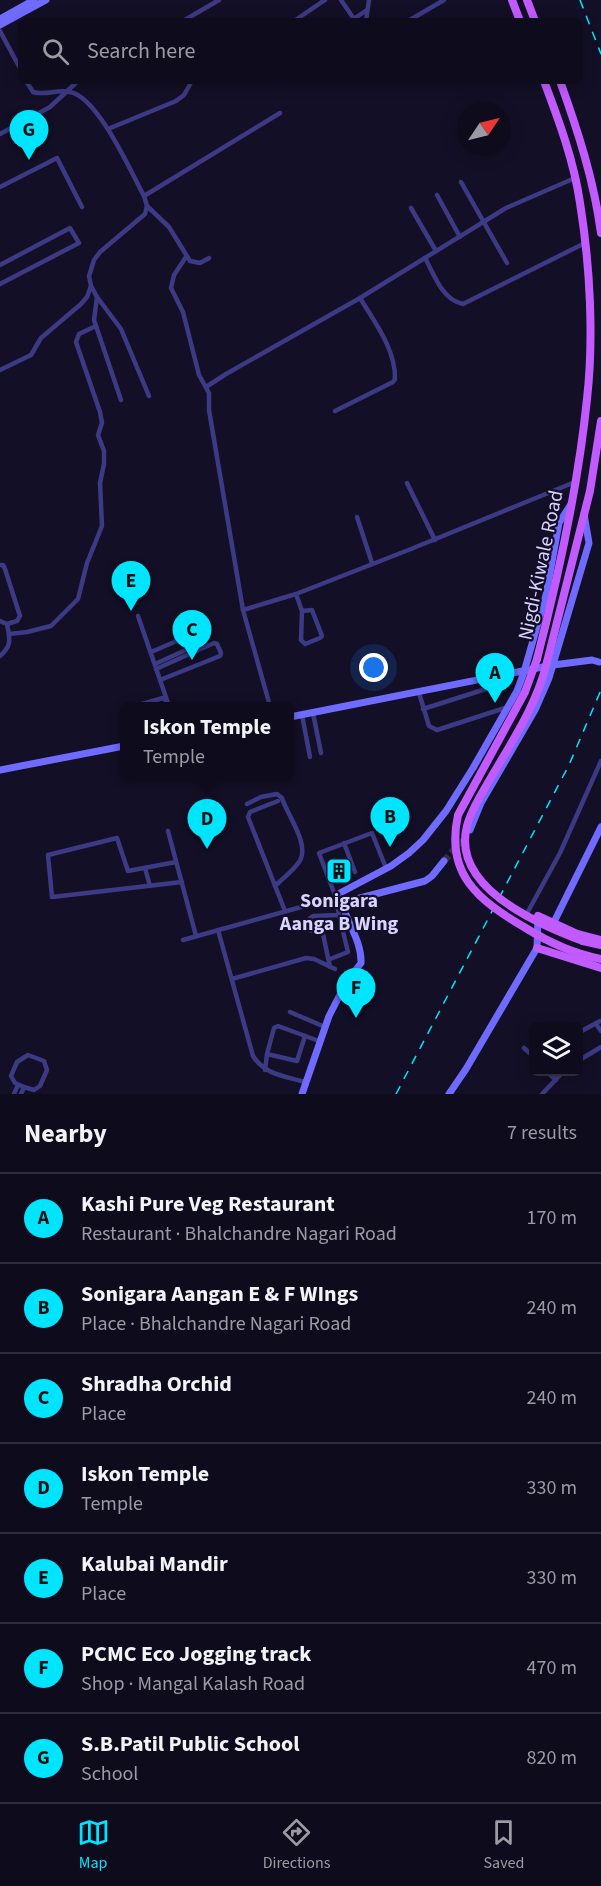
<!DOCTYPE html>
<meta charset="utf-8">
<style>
:root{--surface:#0e0b1c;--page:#171425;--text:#f1f3f6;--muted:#9b9ba3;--line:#2e2b3b;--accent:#00e5ff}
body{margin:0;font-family:"Source Sans 3",sans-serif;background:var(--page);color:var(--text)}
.controls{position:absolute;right:18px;bottom:18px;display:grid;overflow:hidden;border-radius:9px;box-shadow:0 3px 15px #0003}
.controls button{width:54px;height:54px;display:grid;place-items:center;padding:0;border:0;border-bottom:2px solid var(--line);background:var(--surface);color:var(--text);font:30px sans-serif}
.compass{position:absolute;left:457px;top:102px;width:54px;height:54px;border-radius:50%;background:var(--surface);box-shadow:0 3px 15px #0003;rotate:55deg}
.you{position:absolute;left:374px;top:668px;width:21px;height:21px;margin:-15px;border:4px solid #fff;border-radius:50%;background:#1a73e8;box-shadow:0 0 0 9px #1a73e833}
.badge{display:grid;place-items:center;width:39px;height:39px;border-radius:50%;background:var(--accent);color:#111;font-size:20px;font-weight:700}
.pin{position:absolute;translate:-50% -50px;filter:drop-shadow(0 2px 3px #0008)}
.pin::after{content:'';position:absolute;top:32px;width:21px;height:18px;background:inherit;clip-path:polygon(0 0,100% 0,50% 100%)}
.popup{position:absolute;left:120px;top:702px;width:174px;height:78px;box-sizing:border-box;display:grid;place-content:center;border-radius:9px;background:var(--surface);filter:drop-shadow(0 2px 4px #0005);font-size:20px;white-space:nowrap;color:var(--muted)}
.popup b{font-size:22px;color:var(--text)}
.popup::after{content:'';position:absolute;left:50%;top:100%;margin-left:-12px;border:12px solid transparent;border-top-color:var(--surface)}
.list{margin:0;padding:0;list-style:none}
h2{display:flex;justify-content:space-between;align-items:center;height:78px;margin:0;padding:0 24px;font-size:26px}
h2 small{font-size:20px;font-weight:400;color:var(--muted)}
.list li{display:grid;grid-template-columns:39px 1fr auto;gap:18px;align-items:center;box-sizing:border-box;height:90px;padding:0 24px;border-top:2px solid var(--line)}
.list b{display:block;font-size:22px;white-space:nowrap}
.list p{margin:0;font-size:20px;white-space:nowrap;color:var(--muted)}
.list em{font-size:20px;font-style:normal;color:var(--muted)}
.icon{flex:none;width:33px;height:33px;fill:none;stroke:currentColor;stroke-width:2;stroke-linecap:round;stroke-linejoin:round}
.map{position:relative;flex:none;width:601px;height:1094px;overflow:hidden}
.search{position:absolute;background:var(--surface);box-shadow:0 3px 15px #0003;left:18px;right:18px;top:18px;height:66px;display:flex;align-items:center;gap:15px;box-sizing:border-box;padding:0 21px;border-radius:9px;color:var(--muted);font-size:22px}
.sheet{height:708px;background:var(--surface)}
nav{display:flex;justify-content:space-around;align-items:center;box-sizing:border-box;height:84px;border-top:2px solid var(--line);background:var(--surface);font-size:16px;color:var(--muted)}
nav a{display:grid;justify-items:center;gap:3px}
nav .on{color:var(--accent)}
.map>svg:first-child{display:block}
</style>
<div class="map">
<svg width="601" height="1094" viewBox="0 0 601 1094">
<rect width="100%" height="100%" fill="#130f26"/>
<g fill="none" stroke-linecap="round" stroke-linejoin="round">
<path stroke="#312d47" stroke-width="7" stroke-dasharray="7 3.5" stroke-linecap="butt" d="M 444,861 L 467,835"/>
<g stroke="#3d3a85" stroke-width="4.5">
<path d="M 341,0 L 354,19"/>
<path d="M 352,20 L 367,10"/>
<path d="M 183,21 L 219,0"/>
<path d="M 294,21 L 325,0"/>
<path d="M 366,21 L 369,0"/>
<path d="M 408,21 L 444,0"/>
<path d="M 0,31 L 21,70"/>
<path d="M 26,81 L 33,92 C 45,96 57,89 70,92 C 98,97 131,172 144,196 L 147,206 L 145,214 L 100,252 L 94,260 L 89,276 L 91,286 L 97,297 L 121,329 L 149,396"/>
<path d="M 108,129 L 176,101 L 184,95 L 192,81"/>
<path d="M 0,134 L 50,107 L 78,81"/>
<path d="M 461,182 L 507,263"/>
<path d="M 0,187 L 57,158 L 82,207"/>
<path d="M 437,195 L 460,237"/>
<path d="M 144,196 L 280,113"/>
<path d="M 147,206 L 169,227 L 190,261 L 200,263 L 209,258"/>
<path d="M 411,208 L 436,251"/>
<path d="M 186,257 L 174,275 L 171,288 L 183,312 L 199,375 L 209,393 L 209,410 L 243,610 L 270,706"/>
<path d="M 425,258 C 434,274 442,300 463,304 L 585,243"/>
<path d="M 0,265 L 70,228 L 79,243 L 0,284"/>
<path d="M 97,297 L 94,320 L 121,400"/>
<path d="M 0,370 L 31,355 L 41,338 L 81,304 L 87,297 L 91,286"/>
<path d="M 206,387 L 226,374 L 360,298 L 506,208 L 575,178"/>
<path d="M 335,411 L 393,382 L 395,379 C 396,350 374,321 360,298"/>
<path d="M 407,483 L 435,540"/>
<path d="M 357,517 L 372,563"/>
<path d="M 0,565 L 3,565 L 5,569 L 20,616 L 17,621 L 7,624 L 0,621"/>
<path d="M 296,594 L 302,611 L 301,640 L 305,644 L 320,638 L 322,636 L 312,610 L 302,611"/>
<path d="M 243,610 L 296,594 L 411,549 L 575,482"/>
<path d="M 138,616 L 169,706"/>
<path d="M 9,634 L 27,632 L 51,626 L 78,599 L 87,563 L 102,526 L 100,483 L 104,464 L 104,451 L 98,435 L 102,423 L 100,412 L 76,342 L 79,334 L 96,326"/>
<path d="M 151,652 L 193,634 L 196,635 L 199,644 L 155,664"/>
<path d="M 0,656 C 12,646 10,639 7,624"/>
<path d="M 156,669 L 214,643 L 217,644 L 221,653 L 220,656 L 160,680"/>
<path d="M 419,693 L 429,726 L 437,730 L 508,707"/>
<path d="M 135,706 L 163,698 L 166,701"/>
<path d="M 423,709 L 489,688"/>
<path d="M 313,713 L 321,753"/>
<path d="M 302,715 L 310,757"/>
<path d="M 278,801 L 250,812 L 248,817 L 285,911"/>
<path d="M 247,804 L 261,797 L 277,794 L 282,798 C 287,815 311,845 299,862 C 293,871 283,878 275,886"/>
<path d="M 168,831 L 196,936"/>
<path d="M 344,843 L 355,872"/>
<path d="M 176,862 L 128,871 L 117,838 L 48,855 L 52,897 L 182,882"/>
<path d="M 145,868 L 150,886"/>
<path d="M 525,917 L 560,853 L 601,761"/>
<path d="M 218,930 L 253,1056 C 265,1075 285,1076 305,1082"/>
<path d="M 183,940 L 337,897"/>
<path d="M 330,959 L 348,952 L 339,915"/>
<path d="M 330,967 L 323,934 L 309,930 L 310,918 L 313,916 L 339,915 L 336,898 L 319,853 L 372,833 L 386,868"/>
<path d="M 232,979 L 306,958 L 314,959 L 335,969"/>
<path d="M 290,1012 L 325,1027"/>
<path d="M 596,1024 L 601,1031"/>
<path d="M 578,1033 L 600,1021"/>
<path d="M 524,1048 L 534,1057"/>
<path d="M 267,1054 L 274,1028 L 278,1026 L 319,1041"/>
<path d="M 578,1061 L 601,1047"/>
<path d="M 265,1070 L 267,1054 L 297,1061 L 305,1036"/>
<path d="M 547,1072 L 556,1080"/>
<path d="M 14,1094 L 18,1085"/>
<path d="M 21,1094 L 24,1087 L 15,1083 L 11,1076 L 17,1062 L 28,1055 L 44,1061 L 47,1070 L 40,1086 L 34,1090 L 24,1087"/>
<path d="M 542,1094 L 563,1072"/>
</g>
<g stroke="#6f6bff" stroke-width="7">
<path d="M 0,19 L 34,0"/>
<path d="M 0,25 L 46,0"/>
<path d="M 290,717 L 553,665 L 592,660 L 599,662"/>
<path d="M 0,770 L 124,746"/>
<path d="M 470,830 L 481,803 L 535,710 L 549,678 L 589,543 L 584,514"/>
<path d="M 341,903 L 425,881 L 432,876 L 444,861"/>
<path d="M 553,924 L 601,827"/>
<path d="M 302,1094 L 329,1016 L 346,983 L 361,963 C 362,938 342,917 340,893 L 391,866 L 409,853 L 423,840 L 446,811 L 473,768 L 517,691 L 524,672 L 546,595 L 559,523 L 571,504"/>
<path d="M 449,1094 L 466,1069 L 537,948 L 538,917"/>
</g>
<g stroke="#c25bff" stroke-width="8">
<path d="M 512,0 L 520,21"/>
<path d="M 527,0 L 535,21"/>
<path d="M 560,81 C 578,131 594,181 601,233"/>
<path d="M 537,659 C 559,574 578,487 587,399 C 594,337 590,265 580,203 C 574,161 559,121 544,81"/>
<path d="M 547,662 L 590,491 L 601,421"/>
<path d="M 538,916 L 577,934 L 601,940"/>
<path d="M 583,941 L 601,945"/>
<path d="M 537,948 L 601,968"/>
</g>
<g stroke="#00e5ff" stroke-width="1.5" stroke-dasharray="9 8" stroke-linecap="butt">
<path d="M 580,0 L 601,54"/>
<path d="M 396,1094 L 569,765 L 601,690"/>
</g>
<g stroke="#c25bff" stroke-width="8">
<path d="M 537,659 L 525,692 L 458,815 C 445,874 478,900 524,927 C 548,942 574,954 601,959"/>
<path d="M 547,662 C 537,705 511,743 489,781 C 481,795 471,810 467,826 C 451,887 537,924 583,941"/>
</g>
</g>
<defs>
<g id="building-square" transform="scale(1.35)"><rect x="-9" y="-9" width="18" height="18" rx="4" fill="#00e5ff" stroke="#130f26"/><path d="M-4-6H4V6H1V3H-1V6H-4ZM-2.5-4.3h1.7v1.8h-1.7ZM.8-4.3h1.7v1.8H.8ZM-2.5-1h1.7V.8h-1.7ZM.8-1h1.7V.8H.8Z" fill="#111"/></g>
</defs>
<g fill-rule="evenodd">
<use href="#building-square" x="339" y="871"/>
</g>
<g text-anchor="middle" stroke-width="4.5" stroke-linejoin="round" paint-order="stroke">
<g font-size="20" fill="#d9d4ff" stroke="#130f26">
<text transform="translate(540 565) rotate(-78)" y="7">Nigdi-Kiwale Road</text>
</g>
<g font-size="20" font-weight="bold" fill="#d9d4ff" stroke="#130f26">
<text x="339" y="907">Sonigara<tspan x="339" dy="23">Aanga B Wing</tspan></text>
</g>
</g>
</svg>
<div class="controls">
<button><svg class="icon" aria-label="layers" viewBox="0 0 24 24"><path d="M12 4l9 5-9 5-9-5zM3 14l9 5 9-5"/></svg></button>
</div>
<svg class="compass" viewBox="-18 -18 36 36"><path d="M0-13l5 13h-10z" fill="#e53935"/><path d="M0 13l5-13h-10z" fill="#9b9ba3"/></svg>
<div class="you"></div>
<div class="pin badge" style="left:495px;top:703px">A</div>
<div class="pin badge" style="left:390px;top:847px">B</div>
<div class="pin badge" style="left:192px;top:660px">C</div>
<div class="pin badge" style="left:207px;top:849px">D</div>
<div class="popup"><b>Iskon Temple</b>Temple</div>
<div class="pin badge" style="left:131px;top:611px">E</div>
<div class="pin badge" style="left:356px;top:1018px">F</div>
<div class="pin badge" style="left:29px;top:160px">G</div>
<div class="search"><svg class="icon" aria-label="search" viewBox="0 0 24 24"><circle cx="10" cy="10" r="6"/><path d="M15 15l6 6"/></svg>Search here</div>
</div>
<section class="sheet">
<h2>Nearby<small>7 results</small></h2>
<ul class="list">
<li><span class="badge">A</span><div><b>Kashi Pure Veg Restaurant</b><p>Restaurant · Bhalchandre Nagari Road</p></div><em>170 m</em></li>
<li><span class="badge">B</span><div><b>Sonigara Aangan E &amp; F WIngs</b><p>Place · Bhalchandre Nagari Road</p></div><em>240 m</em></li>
<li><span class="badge">C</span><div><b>Shradha Orchid</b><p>Place</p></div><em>240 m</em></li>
<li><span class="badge">D</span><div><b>Iskon Temple</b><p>Temple</p></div><em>330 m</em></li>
<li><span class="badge">E</span><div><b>Kalubai Mandir</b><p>Place</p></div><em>330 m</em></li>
<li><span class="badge">F</span><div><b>PCMC Eco Jogging track</b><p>Shop · Mangal Kalash Road</p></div><em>470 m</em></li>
<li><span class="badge">G</span><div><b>S.B.Patil Public School</b><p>School</p></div><em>820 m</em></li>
</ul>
</section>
<nav>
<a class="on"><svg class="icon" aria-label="map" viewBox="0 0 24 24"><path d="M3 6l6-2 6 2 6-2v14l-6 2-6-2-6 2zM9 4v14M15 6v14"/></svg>Map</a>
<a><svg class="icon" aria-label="directions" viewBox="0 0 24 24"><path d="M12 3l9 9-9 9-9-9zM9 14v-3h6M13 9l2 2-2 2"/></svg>Directions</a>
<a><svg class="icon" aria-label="saved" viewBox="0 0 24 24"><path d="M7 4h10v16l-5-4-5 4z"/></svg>Saved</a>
</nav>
